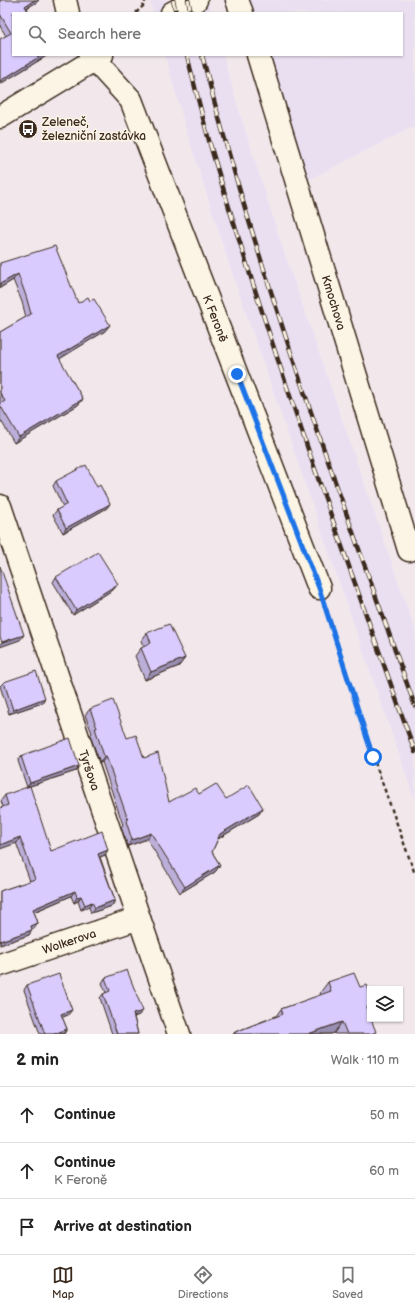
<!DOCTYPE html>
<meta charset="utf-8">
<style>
:root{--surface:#fff;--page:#f2f2f2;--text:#222;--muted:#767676;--line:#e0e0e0;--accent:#3b2a1e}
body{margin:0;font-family:"Balsamiq Sans",sans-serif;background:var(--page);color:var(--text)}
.controls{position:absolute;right:12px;bottom:12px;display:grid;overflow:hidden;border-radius:0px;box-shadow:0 1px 3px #0004}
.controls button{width:36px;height:36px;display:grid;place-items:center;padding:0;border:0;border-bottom:1px solid var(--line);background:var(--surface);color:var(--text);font:20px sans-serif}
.stop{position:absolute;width:12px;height:12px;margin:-9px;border:3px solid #1a73e8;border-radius:50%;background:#fff}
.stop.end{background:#1a73e8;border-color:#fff;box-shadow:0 1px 4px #0008}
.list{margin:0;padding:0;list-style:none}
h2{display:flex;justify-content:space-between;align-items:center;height:52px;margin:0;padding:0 16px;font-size:17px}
h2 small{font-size:13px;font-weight:400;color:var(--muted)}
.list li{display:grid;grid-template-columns:26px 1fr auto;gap:12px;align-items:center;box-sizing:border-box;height:56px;padding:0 16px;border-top:1px solid var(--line)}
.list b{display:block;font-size:15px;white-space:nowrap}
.list p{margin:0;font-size:13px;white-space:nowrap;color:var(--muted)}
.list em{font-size:13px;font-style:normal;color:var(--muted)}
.icon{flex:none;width:22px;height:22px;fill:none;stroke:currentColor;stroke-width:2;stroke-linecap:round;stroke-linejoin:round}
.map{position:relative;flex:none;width:415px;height:1034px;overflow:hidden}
.search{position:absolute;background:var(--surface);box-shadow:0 1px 3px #0004;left:12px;right:12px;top:12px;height:44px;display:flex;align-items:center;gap:10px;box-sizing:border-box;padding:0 14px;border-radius:0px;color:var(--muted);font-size:15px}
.sheet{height:220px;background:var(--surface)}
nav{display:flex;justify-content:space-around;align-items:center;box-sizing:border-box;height:56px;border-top:1px solid var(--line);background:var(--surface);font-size:11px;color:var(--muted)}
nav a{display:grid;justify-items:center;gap:2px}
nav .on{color:var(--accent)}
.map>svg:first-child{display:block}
</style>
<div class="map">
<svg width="415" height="1034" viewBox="0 0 415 1034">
<rect width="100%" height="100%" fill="#f2e8ec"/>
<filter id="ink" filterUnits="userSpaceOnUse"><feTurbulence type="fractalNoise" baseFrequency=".025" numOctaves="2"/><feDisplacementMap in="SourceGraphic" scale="8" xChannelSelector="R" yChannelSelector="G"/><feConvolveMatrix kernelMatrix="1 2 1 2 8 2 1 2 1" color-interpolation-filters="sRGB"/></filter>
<g filter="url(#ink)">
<g fill="#eadff1">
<path d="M 150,0 L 208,0 L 211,13 L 153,13 Z"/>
<path d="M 250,0 L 415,0 L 415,126 L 308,180 L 265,55 L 402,55 L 402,13 L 250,13 L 247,2 Z"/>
<path d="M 165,55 L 223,55 L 241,117 L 283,249 L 415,630 L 415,801 L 230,267 L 187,133 Z"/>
</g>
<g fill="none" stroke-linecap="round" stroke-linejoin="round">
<g stroke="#3b2a1e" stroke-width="25">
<g id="minor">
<path d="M 65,0 L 68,13"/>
<path d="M 237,0 L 242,13"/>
<path d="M 172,13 L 196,0"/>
<path id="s1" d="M 90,55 L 131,100 L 319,588"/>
<path id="s2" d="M 258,55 L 409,550 L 415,548"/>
<path d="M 0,117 L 102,55"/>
<path id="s3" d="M 0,506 L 139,918 L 179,1034"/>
<path id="s4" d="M 0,965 L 139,918"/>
</g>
</g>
<g stroke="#3b2a1e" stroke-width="2.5" stroke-dasharray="4 3" stroke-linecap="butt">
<path d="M 136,13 L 145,4 L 145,0"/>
<path d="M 326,609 L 373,757 L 415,874"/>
</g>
<use href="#minor" stroke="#fcf5e5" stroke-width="22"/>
<g stroke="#3b2a1e" stroke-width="4.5">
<g id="rail">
<path d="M 173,0 L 176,13"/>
<path d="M 188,0 L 191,13"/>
<path d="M 187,55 C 195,87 203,120 212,151 C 272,354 344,553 415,752"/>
<path d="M 202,55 C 259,276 338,491 415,706"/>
</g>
</g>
<use href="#rail" stroke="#fcf5e5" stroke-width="3" stroke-dasharray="9" stroke-linecap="butt"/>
</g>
<g fill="#bbafda" stroke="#3b2a1e">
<path d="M 0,0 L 37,2 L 27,8 L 48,55 L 0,84 L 0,39 L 6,36 L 0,26 Z"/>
<path d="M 0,263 L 78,303 L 105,331 L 59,359 L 83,399 L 78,405 L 14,443 L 0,419 L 0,332 L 26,317 L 22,302 L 13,280 L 0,288 Z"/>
<path d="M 56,481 L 107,508 L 63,533 L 53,515 L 57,510 L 63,507 L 53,486 Z"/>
<path d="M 56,577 L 114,589 L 73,615 L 53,582 Z"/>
<path d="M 147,633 L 185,658 L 179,666 L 145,680 L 135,656 L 141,648 L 144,647 L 141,641 Z"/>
<path d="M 4,682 L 42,703 L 9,714 L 0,686 Z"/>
<path d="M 90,709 L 127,738 L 144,758 L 169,802 L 199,794 L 226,799 L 263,808 L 259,814 L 218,839 L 212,852 L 220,865 L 215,872 L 180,893 L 147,839 L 128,846 L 121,827 L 123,825 L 102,762 L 100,763 L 90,735 L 92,733 L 85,715 Z"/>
<path d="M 21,756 L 79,766 L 76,771 L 27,787 L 18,761 Z"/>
<path d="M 5,795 L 51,851 L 105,855 L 100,857 L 115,900 L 112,906 L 91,913 L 89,907 L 81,910 L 78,901 L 74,903 L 71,896 L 34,912 L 38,923 L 34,929 L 32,929 L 29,935 L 0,945 L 0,891 L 30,881 L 1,801 Z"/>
<path d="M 105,978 L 143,1011 L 139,1015 L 134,1017 L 138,1034 L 112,1034 L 100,998 L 103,994 L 106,993 L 102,983 Z"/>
<path d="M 328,982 L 360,987 L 370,1011 L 369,1013 L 375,1034 L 335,1034 L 334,1033 L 331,1034 L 233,1034 L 235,1032 L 276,1016 L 281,1009 L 321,995 L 320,993 Z"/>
<path d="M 27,985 L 68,1015 L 62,1017 L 67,1029 L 64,1034 L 40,1034 L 24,990 Z"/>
</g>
<g fill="#988eb1" stroke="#3b2a1e">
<path d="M 35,0 L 39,0 L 37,2 L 21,11 L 25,6 Z"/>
<path d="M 42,55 L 48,55 L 0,84 L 0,81 Z"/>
<path d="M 18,274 L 13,280 L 0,288 L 0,284 Z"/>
<path d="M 110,325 L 105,331 L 53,363 L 58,356 Z"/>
<path d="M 83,399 L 78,405 L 14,443 L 19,437 Z"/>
<path d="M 110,504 L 107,508 L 63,533 L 66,528 Z"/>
<path d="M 118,584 L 114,589 L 73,615 L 76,610 Z"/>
<path d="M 24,635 L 20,640 L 0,647 L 0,644 L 2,642 Z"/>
<path d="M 185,658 L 179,666 L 145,680 L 151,672 Z"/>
<path d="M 45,698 L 42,703 L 9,714 L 13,710 Z"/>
<path d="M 104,756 L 106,756 L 102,762 L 100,763 Z"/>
<path d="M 79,766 L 76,771 L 27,787 L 30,783 Z"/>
<path d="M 263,808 L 259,814 L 216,840 L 220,834 Z"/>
<path d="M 151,833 L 147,839 L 128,846 L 132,840 Z"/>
<path d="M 20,837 L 17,843 L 0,849 L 0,845 Z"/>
<path d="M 108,850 L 105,855 L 95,859 L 98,854 Z"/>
<path d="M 220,865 L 215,872 L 180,893 L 185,887 Z"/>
<path d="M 75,891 L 71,896 L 29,914 L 33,909 Z"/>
<path d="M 81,896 L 78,901 L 74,903 L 77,897 Z"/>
<path d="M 115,900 L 112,906 L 91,913 L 95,908 Z"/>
<path d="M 92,902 L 89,907 L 81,910 L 85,905 Z"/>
<path d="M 38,923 L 34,929 L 27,931 L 31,926 Z"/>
<path d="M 32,930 L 29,935 L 0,945 L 0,941 Z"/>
<path d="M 370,1006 L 370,1011 L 366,1016 L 367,1007 Z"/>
<path d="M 72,1010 L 68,1015 L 58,1019 L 61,1014 Z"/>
<path d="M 143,1011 L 139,1015 L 130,1018 L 133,1014 Z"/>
<path d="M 342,1022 L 334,1033 L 331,1034 L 308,1034 Z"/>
<path d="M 67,1029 L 63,1034 L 54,1034 Z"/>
</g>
<g fill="#d9cbfd" stroke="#3b2a1e">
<path d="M 0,0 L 35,0 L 25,6 L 29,13 L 13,13 L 13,55 L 42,55 L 0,81 L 0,39 L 11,33 L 0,14 Z"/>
<path d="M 55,246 L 78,303 L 88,297 L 90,301 L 94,299 L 110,325 L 58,356 L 83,399 L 19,437 L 0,405 L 0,404 L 5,401 L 0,393 L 0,332 L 31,314 L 26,296 L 18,274 L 0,284 L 0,263 Z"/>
<path d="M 86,465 L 97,487 L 100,485 L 110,504 L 66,528 L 57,510 L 67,504 L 56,481 Z"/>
<path d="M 98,552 L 118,584 L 76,610 L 56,577 Z"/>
<path d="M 0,566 L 24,635 L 2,642 L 0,637 Z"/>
<path d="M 169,624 L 185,658 L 151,672 L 141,648 L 151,643 L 147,633 Z"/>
<path d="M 36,671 L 45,698 L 13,710 L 4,682 Z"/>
<path d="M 113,700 L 127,738 L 136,735 L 144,758 L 158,753 L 169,802 L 195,788 L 199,794 L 216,784 L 226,799 L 249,785 L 263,808 L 220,834 L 212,852 L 220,865 L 185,887 L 151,833 L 132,840 L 126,821 L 128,820 L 106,756 L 104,756 L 95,728 L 97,728 L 90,709 Z"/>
<path d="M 70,738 L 79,766 L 30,783 L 21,756 Z"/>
<path d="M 30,786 L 51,851 L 102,831 L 108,850 L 98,854 L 115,900 L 95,908 L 92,902 L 85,905 L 81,896 L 77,897 L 75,891 L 33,909 L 38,923 L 31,926 L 32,930 L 0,941 L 0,891 L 35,879 L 20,837 L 0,845 L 0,808 L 8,805 L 5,795 Z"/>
<path d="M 127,970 L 143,1011 L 133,1014 L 138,1034 L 117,1034 L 103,994 L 110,991 L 105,978 Z"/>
<path d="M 354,973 L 360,987 L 367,985 L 370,993 L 370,1006 L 367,1007 L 370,1016 L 370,1019 L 371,1019 L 376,1032 L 371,1034 L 347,1034 L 342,1022 L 308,1034 L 235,1034 L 235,1032 L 283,1014 L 281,1009 L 331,991 L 328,982 Z"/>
<path d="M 59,974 L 72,1010 L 61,1014 L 67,1029 L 54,1034 L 45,1034 L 27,985 Z"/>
</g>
</g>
<g fill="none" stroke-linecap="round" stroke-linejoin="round" filter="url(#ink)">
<path stroke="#1a73e8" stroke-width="5" d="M 237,374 L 319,588 L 373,757"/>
</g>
<defs>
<g id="bus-disc" transform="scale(1)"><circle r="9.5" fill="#3b2a1e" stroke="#fcf5e5"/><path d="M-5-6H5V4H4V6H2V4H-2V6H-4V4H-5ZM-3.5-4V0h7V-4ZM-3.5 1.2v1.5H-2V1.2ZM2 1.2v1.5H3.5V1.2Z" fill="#fff"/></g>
</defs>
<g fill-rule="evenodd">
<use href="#bus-disc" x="28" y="129"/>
</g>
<g text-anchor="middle" stroke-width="3" stroke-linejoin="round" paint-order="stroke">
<g font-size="12" fill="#3b2a1e" stroke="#fcf5e5" text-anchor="start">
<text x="42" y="126">Zeleneč,<tspan x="42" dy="14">železniční zastávka</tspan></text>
</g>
<g font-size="12" fill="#3b2a1e" stroke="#fcf5e5">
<text dy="4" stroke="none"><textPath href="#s2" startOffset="259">Kmochova</textPath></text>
<text dy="4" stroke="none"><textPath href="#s1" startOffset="295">K Feroně</textPath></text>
<text dy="4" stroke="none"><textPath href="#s3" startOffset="279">Tyršova</textPath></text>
<text dy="4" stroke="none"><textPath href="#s4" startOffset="73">Wolkerova</textPath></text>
</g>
</g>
</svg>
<div class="controls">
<button><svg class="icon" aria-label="layers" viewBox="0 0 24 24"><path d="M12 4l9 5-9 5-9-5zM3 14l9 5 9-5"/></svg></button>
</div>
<div class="stop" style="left:373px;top:757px"></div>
<div class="stop end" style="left:237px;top:374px"></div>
<div class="search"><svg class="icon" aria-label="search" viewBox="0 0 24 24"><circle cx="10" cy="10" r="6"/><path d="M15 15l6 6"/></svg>Search here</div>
</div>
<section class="sheet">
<h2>2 min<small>Walk · 110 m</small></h2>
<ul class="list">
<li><svg class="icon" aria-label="ahead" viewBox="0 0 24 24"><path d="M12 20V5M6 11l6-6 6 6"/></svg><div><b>Continue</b></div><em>50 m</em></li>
<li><svg class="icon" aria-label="ahead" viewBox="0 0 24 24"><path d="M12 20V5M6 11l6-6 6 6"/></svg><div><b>Continue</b><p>K Feroně</p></div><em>60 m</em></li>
<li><svg class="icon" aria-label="arrive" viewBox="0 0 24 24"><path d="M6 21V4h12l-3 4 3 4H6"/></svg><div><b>Arrive at destination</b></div></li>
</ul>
</section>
<nav>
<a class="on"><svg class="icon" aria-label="map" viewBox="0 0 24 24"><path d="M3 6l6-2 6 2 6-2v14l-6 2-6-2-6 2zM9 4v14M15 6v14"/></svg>Map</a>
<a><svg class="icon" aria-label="directions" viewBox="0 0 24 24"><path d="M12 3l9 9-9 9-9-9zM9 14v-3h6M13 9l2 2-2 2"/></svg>Directions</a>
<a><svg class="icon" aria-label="saved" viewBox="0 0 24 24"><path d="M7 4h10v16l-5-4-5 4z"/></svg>Saved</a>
</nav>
